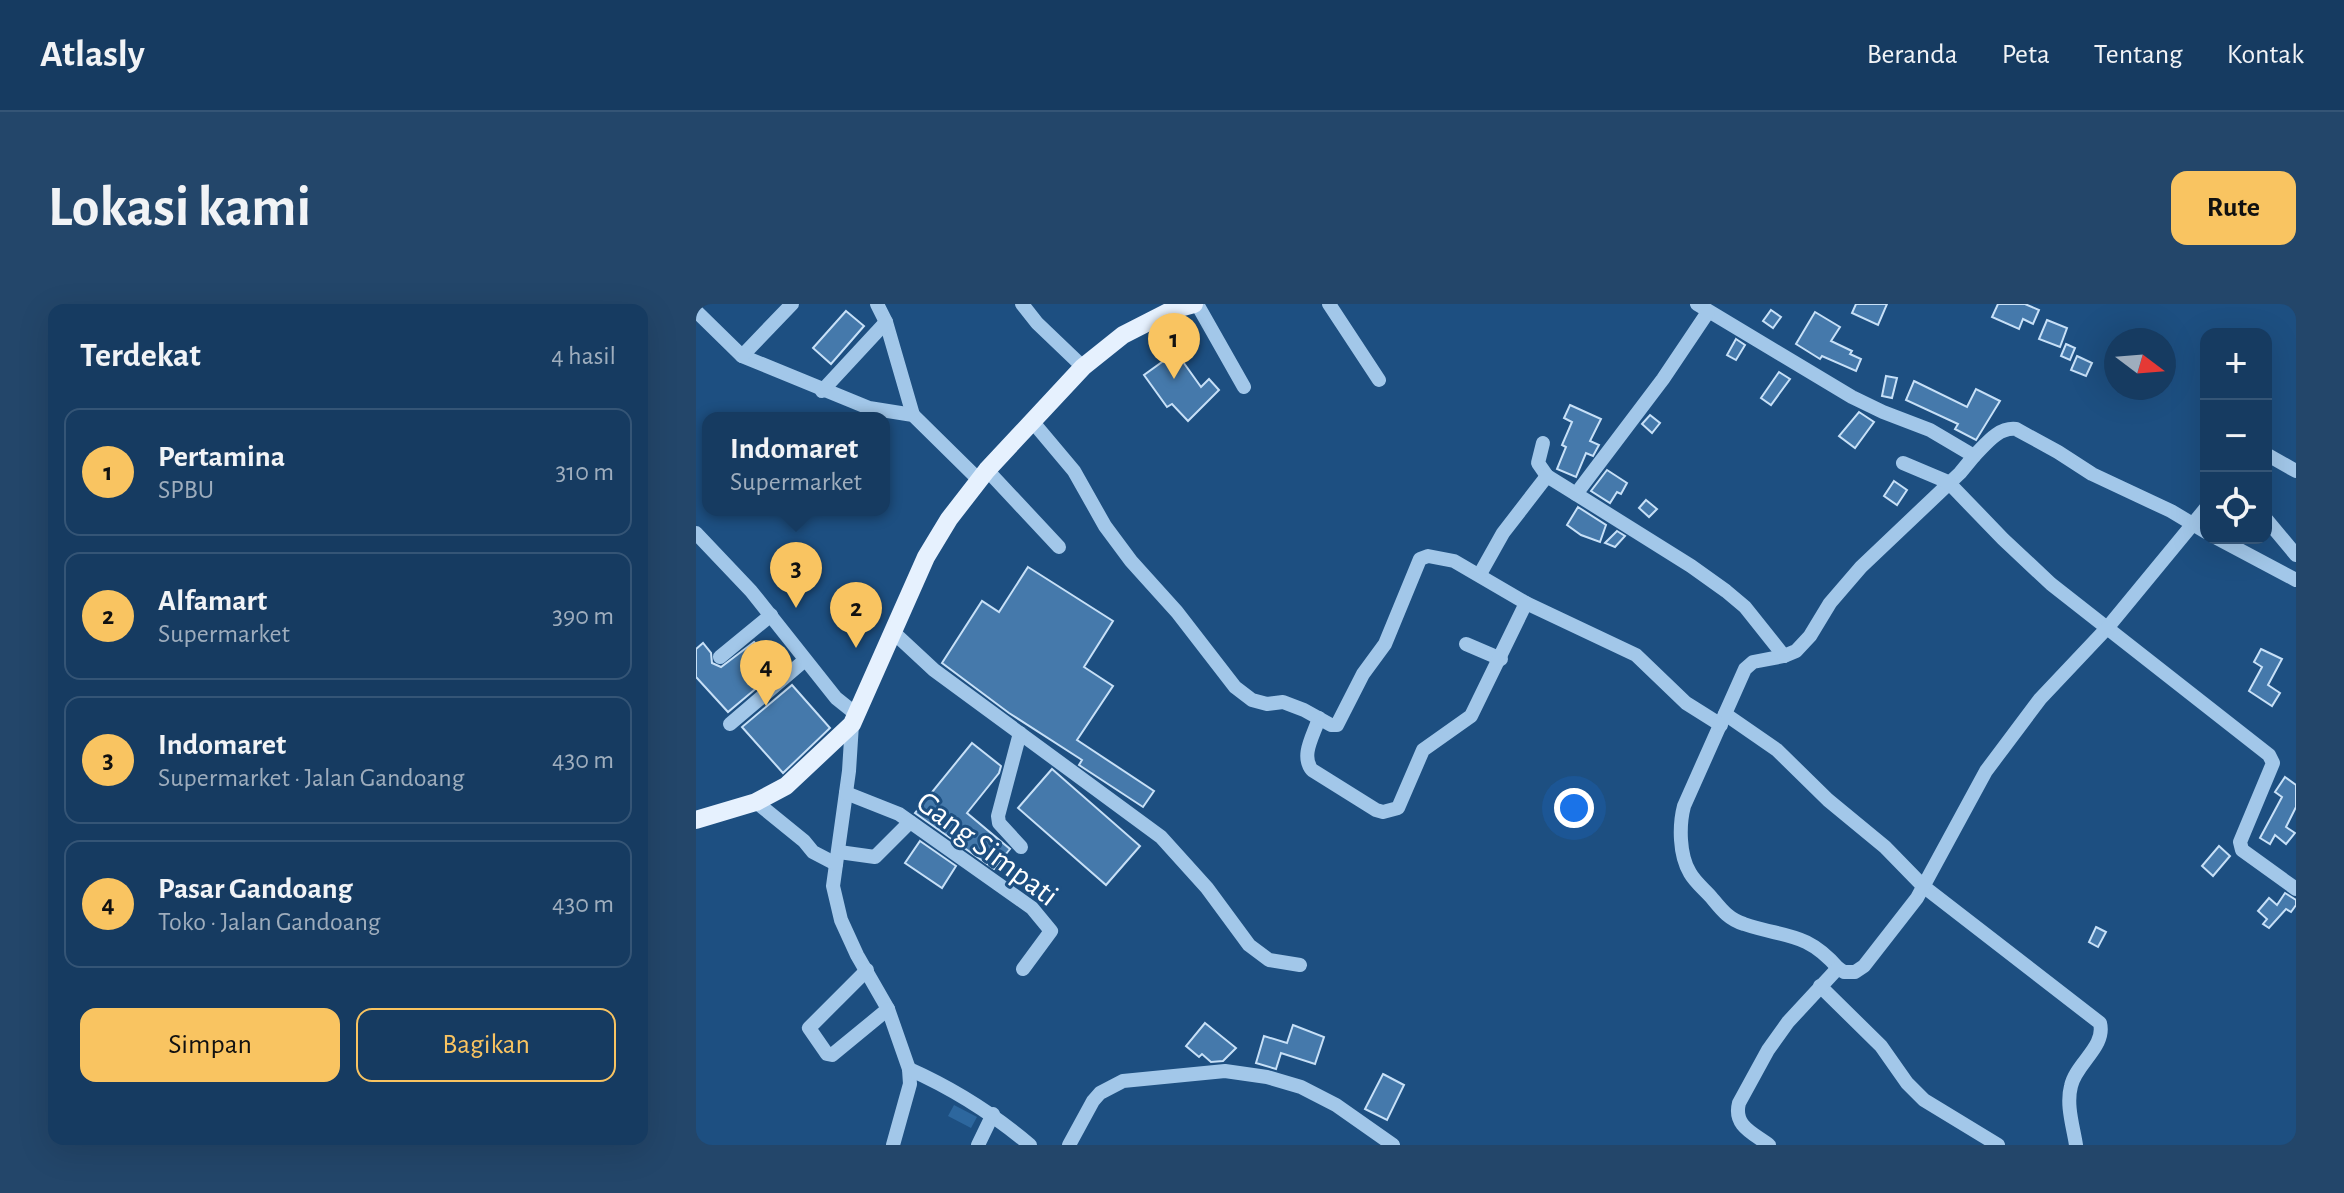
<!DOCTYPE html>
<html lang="id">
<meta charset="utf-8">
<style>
:root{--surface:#163b61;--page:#23466a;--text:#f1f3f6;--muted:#9eadbd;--line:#355576;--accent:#f9c461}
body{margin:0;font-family:"Alegreya Sans",sans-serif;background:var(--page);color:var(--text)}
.controls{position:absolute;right:24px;top:24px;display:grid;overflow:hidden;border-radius:16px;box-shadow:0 8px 32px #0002}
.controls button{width:72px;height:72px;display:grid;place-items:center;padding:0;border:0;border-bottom:2px solid var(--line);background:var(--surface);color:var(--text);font:40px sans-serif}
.compass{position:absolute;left:1408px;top:24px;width:72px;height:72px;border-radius:50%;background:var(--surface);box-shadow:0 8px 32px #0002;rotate:106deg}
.you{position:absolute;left:878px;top:504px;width:28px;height:28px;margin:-20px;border:6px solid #fff;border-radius:50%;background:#1a73e8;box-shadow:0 0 0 12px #1a73e833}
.badge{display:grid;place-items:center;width:52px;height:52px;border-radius:50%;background:var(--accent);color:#111;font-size:26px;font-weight:700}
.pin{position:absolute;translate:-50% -66px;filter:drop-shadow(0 2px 4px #0008)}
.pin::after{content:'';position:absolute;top:42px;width:28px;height:24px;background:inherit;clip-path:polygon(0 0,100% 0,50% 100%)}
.popup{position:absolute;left:6px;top:108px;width:188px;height:104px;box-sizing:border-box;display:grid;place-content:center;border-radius:16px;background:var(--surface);filter:drop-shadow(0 2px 6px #0005);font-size:26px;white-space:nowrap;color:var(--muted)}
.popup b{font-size:30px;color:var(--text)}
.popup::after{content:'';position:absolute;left:50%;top:100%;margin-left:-16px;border:16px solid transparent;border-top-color:var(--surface)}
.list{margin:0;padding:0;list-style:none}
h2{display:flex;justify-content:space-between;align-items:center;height:104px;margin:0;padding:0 32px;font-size:34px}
h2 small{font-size:26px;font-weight:400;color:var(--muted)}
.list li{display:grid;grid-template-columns:52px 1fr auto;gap:24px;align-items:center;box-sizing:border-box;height:128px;margin:0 16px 16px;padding:0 16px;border:2px solid var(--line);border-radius:16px}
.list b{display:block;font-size:30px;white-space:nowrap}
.list p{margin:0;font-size:26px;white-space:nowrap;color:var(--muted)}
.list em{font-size:26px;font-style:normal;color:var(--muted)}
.actions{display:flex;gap:16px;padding:24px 32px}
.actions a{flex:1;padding:18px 0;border:2px solid var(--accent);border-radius:16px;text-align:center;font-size:28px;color:var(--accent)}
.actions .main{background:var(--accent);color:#111}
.icon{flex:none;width:44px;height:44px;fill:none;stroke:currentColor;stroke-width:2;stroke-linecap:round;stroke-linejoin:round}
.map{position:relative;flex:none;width:1600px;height:841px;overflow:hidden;border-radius:16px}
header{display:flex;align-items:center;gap:48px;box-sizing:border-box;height:112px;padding:0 40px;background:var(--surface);border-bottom:2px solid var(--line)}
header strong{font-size:38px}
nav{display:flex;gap:44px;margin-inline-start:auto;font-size:28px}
.intro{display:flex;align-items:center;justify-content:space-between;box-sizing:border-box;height:192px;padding:0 48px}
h1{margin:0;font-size:56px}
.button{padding:20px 36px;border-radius:16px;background:var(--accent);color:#111;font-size:28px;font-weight:700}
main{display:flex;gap:48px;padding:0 48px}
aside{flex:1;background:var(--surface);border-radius:16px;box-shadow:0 8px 32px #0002}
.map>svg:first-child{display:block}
</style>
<header>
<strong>Atlasly</strong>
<nav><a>Beranda</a><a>Peta</a><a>Tentang</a><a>Kontak</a></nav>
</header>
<div class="intro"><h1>Lokasi kami</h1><a class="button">Rute</a></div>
<main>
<aside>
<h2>Terdekat<small>4 hasil</small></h2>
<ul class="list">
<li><span class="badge">1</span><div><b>Pertamina</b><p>SPBU</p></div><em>310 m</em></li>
<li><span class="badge">2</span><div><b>Alfamart</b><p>Supermarket</p></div><em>390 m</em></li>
<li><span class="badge">3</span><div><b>Indomaret</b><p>Supermarket · Jalan Gandoang</p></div><em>430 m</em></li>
<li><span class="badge">4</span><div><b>Pasar Gandoang</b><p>Toko · Jalan Gandoang</p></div><em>430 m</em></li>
</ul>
<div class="actions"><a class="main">Simpan</a><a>Bagikan</a></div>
</aside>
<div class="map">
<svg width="1600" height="841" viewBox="0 0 1600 841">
<rect width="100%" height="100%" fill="#1d4f81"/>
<path fill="#2d679e" d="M 258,801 L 281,813 L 275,824 L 252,812 Z"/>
<g fill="#4579ab" stroke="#c7e0f7" stroke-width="2">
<path d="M 1160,0 L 1191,0 L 1182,21 L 1156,9 Z"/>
<path d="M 1302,0 L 1329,0 L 1343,6 L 1337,20 L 1327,15 L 1323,25 L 1296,13 Z"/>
<path d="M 1075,6 L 1085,13 L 1077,24 L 1067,17 Z"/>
<path d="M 150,7 L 168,22 L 135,60 L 117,44 Z"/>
<path d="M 1119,8 L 1144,23 L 1135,37 L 1156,47 L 1154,50 L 1165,55 L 1160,67 L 1126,52 L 1124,55 L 1100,40 Z"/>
<path d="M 1351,16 L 1371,24 L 1364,43 L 1343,35 Z"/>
<path d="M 1040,35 L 1049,41 L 1040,56 L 1031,51 Z"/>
<path d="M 1370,40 L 1379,44 L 1374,56 L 1365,52 Z"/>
<path d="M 480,48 L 505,83 L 513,75 L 523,86 L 492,117 L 476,100 L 471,103 L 448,71 Z"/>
<path d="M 1381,52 L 1396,59 L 1390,72 L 1375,66 Z"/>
<path d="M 1083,68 L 1094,75 L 1075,101 L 1065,94 Z"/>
<path d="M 1190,72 L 1201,74 L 1196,94 L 1186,92 Z"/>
<path d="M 1218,77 L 1271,103 L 1280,85 L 1304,97 L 1280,136 L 1259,125 L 1262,120 L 1210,96 Z"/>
<path d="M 874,101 L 905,115 L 894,137 L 903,141 L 897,152 L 890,149 L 880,173 L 861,165 L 870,143 L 866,141 L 876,118 L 868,114 Z"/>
<path d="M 1163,108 L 1178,118 L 1159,144 L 1143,132 Z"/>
<path d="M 954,111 L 964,119 L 956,129 L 946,120 Z"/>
<path d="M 911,166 L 931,179 L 925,190 L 921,188 L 914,199 L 895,187 Z"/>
<path d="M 1198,177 L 1211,186 L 1201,201 L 1188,192 Z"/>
<path d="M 950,196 L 961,205 L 953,213 L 943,204 Z"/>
<path d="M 882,203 L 910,221 L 904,238 L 885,231 L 871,221 Z"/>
<path d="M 921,227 L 929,232 L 919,243 L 909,239 Z"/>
<path d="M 332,263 L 417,317 L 388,363 L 417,382 L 381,436 L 458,487 L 447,503 L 383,461 L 386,456 L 313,409 L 246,359 L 286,297 L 303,308 Z"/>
<path d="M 58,338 L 82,366 L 32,408 L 0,373 L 0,345 L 7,339 L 15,349 L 16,359 L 25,363 Z"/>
<path d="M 1565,345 L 1586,355 L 1572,381 L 1584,389 L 1576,402 L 1553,387 L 1566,363 L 1558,358 Z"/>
<path d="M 96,381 L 134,424 L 87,469 L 46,423 Z"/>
<path d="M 276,439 L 305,462 L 303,469 L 271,509 L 314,545 L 298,565 L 219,509 Z"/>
<path d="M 356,465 L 444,542 L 410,581 L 322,504 Z"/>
<path d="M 1589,473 L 1600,481 L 1600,503 L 1590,523 L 1599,529 L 1590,540 L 1579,531 L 1574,540 L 1564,534 L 1586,493 L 1579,488 Z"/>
<path d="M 224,537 L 260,562 L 246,584 L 209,559 Z"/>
<path d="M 1523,542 L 1534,552 L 1517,572 L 1506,562 Z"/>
<path d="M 1589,589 L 1600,596 L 1600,601 L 1595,608 L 1590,605 L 1573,624 L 1567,620 L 1571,615 L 1562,607 L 1573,594 L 1581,601 Z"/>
<path d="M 1400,623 L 1410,628 L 1402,643 L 1393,638 Z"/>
<path d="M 509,719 L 540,744 L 527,757 L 515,758 L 506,750 L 503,753 L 490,742 Z"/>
<path d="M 597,721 L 628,733 L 619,760 L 585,749 L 580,765 L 560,759 L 568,732 L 591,739 Z"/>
<path d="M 687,770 L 708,781 L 691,816 L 669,805 Z"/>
</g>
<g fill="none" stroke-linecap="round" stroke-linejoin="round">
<g stroke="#a2c7e9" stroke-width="14">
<path d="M 181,0 L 190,18 L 217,111"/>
<path d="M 326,0 L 341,19 L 387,63"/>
<path d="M 501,0 L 548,83"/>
<path d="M 633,0 L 683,76"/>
<path d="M 1001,0 L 1156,93 L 1187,108 L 1234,126 L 1278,152 L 1264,169 L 1165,263 L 1134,299 L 1114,332 L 1100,347 L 1088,352 L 1057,358 L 1049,365 L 988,502 C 983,521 983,551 994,569 C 999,578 1008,585 1015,593 C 1025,605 1032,615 1048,620 C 1089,634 1110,627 1142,664"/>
<path d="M 0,7 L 46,52 L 173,104 L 217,111 L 283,176"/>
<path d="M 1012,8 L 967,75 L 880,190 L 995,262 L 1030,287 L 1049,303 L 1088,352"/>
<path d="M 46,52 L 96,0"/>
<path d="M 126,87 L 190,18"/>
<path d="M 336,117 L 378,167 L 409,222 L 435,257 L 481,308 L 539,383 L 556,396 L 571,400 L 587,398 L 608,406 L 635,421 L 641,421 L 667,370 L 689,340 L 724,255 L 732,252 L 758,257 L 830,299"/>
<path d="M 847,139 L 842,159 L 851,172"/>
<path d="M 1570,150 L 1600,167"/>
<path d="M 1278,152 C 1290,140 1302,123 1320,125 L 1362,148 L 1396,170 L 1475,207 L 1510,228"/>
<path d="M 1207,159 L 1252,178 L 1307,235 L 1355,280 L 1573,451 L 1577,459 L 1544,538 L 1546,546 L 1600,585"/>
<path d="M 291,166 L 363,243"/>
<path d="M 1570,215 L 1600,251"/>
<path d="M 0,229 L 55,287 L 140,394 L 160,410"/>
<path d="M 1521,234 L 1600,276"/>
<path d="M 784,270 L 807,229 L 851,172 L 880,190"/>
<path d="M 196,327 L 238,366 L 465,533 L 511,584 L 553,641 L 573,656 L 604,661"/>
<path d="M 770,340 L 805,355"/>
<path d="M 24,353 L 75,311"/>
<path d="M 1029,410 L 1081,446 L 1132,496 L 1189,543 L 1227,582 L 1404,719 C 1410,743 1380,759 1375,782 C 1370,801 1377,822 1380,841"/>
<path d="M 623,414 C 618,431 604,451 616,466 L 680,506 L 687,508 L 702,504 L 727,446 L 775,412 L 830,299 L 940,351 L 990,399 L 1025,421"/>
<path d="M 34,420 L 109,356"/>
<path d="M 156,420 L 153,467 L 137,582 L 145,616 L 161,651 L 192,705 L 213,765 L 214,780 L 197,841"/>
<path d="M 324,429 L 302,512 L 303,519 L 325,543"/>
<path d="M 150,489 L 203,510 L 336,604 L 355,627 L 327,665"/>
<path d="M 60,498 L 108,537 L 117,548 L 140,560"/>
<path d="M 143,548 L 179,553 L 214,518"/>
<path d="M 171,666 L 113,724 L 131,750 L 136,751 L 192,705"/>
<path d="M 1124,682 L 1185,742 L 1211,779 L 1228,796 L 1302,841"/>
<path d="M 213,765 C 258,785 296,809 334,841"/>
<path d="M 282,841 L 297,810"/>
<path d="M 373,841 L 397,797 L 404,789 L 427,777 L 529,767 L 571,773 L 605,783 L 640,801 L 697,841"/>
<path d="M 1073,841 C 1057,829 1037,822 1043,799 L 1072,746 L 1092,718 L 1142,664 L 1148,668 L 1159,668 L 1168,662 L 1221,594 L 1290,467 L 1344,395 L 1412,323 L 1510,204"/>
</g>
<path stroke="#e6f1fe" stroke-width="18" d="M 0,516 L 60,498 L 90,482 L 156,420 L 230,253 L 253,215 L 291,166 L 387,63 L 427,31 L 476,6 L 498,0"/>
</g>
<g text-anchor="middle" stroke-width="6" stroke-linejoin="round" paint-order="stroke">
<g font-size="32" fill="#fff" stroke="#1d4f81">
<text transform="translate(292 544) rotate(37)" y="11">Gang Simpati</text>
</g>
</g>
</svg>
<div class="controls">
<button>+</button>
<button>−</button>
<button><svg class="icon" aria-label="locate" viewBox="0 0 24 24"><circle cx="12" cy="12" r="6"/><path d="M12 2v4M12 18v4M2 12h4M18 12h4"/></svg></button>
</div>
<svg class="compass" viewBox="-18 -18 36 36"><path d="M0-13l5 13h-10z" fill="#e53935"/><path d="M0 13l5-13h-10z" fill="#9eadbd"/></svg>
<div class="you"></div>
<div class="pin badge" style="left:478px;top:75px">1</div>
<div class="pin badge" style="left:160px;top:344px">2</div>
<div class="pin badge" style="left:100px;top:304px">3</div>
<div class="popup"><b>Indomaret</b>Supermarket</div>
<div class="pin badge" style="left:70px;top:402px">4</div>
</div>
</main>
